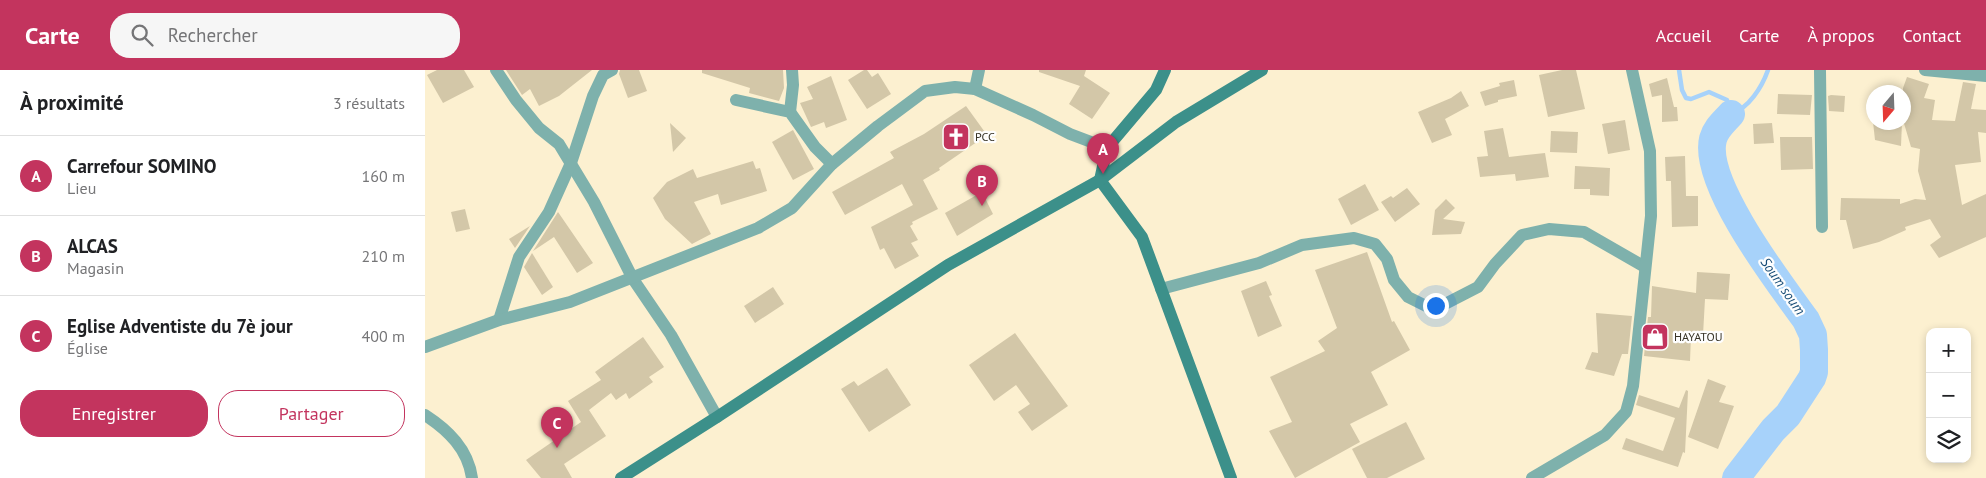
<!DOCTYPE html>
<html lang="fr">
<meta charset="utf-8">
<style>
:root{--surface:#fff;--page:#f6f6f6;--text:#202124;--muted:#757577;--line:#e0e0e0;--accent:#c3345e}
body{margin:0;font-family:"PT Sans",sans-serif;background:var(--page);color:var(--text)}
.controls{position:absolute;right:15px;bottom:15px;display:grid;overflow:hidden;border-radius:10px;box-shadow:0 2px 8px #0003}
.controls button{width:45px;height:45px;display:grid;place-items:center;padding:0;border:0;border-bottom:1px solid var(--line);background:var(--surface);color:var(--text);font:25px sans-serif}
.compass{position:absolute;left:1441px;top:15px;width:45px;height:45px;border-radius:50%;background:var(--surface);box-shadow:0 2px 8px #0003;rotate:199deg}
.you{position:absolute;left:1010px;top:235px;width:18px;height:18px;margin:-12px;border:4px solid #fff;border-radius:50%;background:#1a73e8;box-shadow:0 0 0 8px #1a73e833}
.badge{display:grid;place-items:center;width:32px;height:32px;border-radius:50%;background:var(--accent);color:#fff;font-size:16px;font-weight:700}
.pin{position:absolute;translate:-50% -41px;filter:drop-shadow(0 1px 2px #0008)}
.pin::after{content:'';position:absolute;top:26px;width:18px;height:15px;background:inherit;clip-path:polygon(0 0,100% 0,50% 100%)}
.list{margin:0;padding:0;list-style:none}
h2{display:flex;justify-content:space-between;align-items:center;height:65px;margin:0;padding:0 20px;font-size:21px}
h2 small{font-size:16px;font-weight:400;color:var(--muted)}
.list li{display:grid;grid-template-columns:32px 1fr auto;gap:15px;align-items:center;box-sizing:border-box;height:80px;padding:0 20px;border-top:1px solid var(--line)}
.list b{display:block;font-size:19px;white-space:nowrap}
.list p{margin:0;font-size:16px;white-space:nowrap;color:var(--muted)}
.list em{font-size:16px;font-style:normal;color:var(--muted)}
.actions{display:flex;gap:10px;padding:15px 20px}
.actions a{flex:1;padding:11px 0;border:1px solid var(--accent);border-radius:20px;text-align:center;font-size:18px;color:var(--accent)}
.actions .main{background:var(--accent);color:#fff}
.icon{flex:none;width:28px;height:28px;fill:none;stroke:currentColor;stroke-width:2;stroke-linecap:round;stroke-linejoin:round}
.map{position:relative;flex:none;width:1561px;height:408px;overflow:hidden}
header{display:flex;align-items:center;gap:30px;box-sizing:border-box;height:70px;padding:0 25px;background:var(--accent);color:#fff}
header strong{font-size:24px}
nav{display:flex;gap:28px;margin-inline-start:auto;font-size:18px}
.search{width:350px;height:45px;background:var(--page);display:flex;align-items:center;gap:12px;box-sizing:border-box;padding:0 18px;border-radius:20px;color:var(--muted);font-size:19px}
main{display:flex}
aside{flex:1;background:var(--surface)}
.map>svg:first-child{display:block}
</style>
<header>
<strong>Carte</strong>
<div class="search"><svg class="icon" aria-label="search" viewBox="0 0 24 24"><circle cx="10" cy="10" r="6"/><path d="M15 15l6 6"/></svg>Rechercher</div>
<nav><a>Accueil</a><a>Carte</a><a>À propos</a><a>Contact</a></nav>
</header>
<main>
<aside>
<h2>À proximité<small>3 résultats</small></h2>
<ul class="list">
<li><span class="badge">A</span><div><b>Carrefour SOMINO</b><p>Lieu</p></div><em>160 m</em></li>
<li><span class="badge">B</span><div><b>ALCAS</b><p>Magasin</p></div><em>210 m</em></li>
<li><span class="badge">C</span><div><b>Eglise Adventiste du 7è jour</b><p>Église</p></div><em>400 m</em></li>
</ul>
<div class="actions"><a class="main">Enregistrer</a><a>Partager</a></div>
</aside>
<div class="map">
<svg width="1561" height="408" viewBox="0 0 1561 408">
<rect width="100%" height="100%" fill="#fcf0d0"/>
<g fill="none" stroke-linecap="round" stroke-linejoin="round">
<path stroke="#a7d2fa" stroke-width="4.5" d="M 1254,0 L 1257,20 L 1261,28 L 1266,29 L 1284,22 L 1302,30 L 1306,44 C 1324,38 1337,17 1343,0"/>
<path stroke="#a7d2fa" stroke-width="28" d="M 1306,44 C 1299,52 1291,58 1288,69 C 1277,113 1355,214 1381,250 L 1388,265 L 1389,280 L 1389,302 L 1387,308 L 1363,345 L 1348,360 L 1311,408"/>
</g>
<g fill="#d3c7a8">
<path d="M 12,0 L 39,0 L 49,17 L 18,33 L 2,5 Z"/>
<path d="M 81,0 L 167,0 L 134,26 L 114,36 L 105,19 L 97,25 Z"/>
<path d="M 195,0 L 214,0 L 222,21 L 203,28 L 194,4 Z"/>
<path d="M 277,0 L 358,0 L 359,18 L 354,31 L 324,23 L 325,18 L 277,3 Z"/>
<path d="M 439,0 L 442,0 L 447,7 L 453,3 L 466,24 L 442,39 L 423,10 Z"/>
<path d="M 614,0 L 661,0 L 659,6 L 685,23 L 667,49 L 644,34 L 655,16 L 614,2 Z"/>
<path d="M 1137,0 L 1151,0 L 1160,39 L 1123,47 L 1114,5 Z"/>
<path d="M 406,6 L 422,50 L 401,58 L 399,52 L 386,57 L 375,33 L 388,29 L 382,17 Z"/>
<path d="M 1482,7 L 1504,14 L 1499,28 L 1510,30 L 1507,50 L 1530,51 L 1538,12 L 1551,14 L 1546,39 L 1561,40 L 1561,63 L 1553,62 L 1556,92 L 1530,95 L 1537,135 L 1561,124 L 1561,167 L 1514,188 L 1505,175 L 1516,167 L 1505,149 L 1480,157 L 1481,160 L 1454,172 L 1428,179 L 1421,150 L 1415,150 L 1416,128 L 1475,129 L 1475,134 L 1490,129 L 1501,130 L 1493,101 L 1495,79 L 1486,77 L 1478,50 L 1478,18 Z"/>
<path d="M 1242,8 L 1249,37 L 1252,37 L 1253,51 L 1237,52 L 1237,25 L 1227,27 L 1224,14 Z"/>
<path d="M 1089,10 L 1092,26 L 1073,30 L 1073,32 L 1060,36 L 1055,22 L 1075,16 L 1074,13 Z"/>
<path d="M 1036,21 L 1044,36 L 1020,49 L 1027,65 L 1007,73 L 993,42 L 1026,28 Z"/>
<path d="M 1353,24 L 1387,25 L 1385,45 L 1352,44 Z"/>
<path d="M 1406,25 L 1420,26 L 1419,42 L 1404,41 L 1403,26 Z"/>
<path d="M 541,36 L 562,65 L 514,98 L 515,100 L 498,110 L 513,139 L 487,152 L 488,154 L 485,156 L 493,170 L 486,173 L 494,186 L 470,199 L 459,178 L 455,180 L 446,157 L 488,135 L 477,114 L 420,145 L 407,122 L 469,88 L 465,82 L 499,64 Z"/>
<path d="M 1200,50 L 1205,80 L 1183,84 L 1177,54 Z"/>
<path d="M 1448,52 L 1477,52 L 1476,76 L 1450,70 Z"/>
<path d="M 245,53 L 261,68 L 248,82 Z"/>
<path d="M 1347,53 L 1349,73 L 1329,74 L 1328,54 Z"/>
<path d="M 1078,58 L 1084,87 L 1120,83 L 1124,107 L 1091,111 L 1090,104 L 1055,107 L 1052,87 L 1063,86 L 1059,61 Z"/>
<path d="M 368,60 L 389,99 L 368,110 L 347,72 Z"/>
<path d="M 1126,61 L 1153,62 L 1152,83 L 1125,82 Z"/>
<path d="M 1355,67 L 1387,67 L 1388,99 L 1356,100 Z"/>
<path d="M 1260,86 L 1261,126 L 1273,126 L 1273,156 L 1247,157 L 1246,111 L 1241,111 L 1240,87 Z"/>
<path d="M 328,91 L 331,99 L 335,98 L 342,121 L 296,135 L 293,124 L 269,132 L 286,164 L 267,174 L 240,149 L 228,128 L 242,112 L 268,99 L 272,108 Z"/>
<path d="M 1150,96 L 1185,98 L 1184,126 L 1165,125 L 1165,119 L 1149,119 Z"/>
<path d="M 940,114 L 954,140 L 926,155 L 913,129 Z"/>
<path d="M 982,118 L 995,134 L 970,152 L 956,132 L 966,126 L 968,128 Z"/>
<path d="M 557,122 L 568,144 L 532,166 L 520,143 Z"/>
<path d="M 1021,129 L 1030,138 L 1018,149 L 1040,152 L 1036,164 L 1007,165 L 1010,140 Z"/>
<path d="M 40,139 L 45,159 L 31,162 L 26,142 Z"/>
<path d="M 133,142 L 168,193 L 152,203 L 129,167 L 108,181 Z"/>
<path d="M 105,156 L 90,178 L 84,169 Z"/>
<path d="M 942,182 L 967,252 L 969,251 L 985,280 L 946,302 L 963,335 L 925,354 L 935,372 L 870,408 L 844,361 L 867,352 L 845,307 L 900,281 L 893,271 L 912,258 L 890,200 Z"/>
<path d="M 107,183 L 128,217 L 117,225 L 99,197 Z"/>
<path d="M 1272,202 L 1305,204 L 1303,230 L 1280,229 L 1278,265 L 1266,265 L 1265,291 L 1219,286 L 1223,247 L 1226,247 L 1227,216 L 1271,223 Z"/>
<path d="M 841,211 L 847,225 L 844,226 L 857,256 L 833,267 L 816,221 Z"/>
<path d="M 348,217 L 359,234 L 330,253 L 319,236 Z"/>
<path d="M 1171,243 L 1207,246 L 1203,284 L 1197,284 L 1189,306 L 1160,299 L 1167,282 L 1173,283 Z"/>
<path d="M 590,263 L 643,336 L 607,361 L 593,342 L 605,334 L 591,315 L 569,331 L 544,295 Z"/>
<path d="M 218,267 L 239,297 L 224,307 L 228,312 L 204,329 L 201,323 L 191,330 L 186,323 L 164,340 L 181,366 L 139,394 L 147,408 L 116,408 L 101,390 L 156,352 L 143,331 L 176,310 L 170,302 Z"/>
<path d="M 462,298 L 486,335 L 444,362 L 416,319 L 429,311 L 433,316 Z"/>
<path d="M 1283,309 L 1301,316 L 1294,332 L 1309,336 L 1293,379 L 1263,367 Z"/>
<path d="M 1261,320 L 1263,321 L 1260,383 L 1258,382 L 1253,397 L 1197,379 L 1201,368 L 1238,381 L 1250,348 L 1211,335 L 1214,325 L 1254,338 Z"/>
<path d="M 981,352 L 1000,389 L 962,408 L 942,408 L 927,379 Z"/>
</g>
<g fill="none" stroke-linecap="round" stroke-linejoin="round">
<g stroke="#7eb1ac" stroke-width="12">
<path d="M 71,0 L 91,30 L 114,58 L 134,74 L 169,132 L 208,209 L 246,265 L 292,347"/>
<path d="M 1500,0 L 1561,6"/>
<path d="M 1395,1 L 1397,157"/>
<path d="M 550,19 L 554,0"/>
<path d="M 311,30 L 365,42 L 390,77 L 407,94"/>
<path d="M 365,42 L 368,15 L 367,0"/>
<path d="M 736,219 L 834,193 L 877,175 L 929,168 L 950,174 L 962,189 L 969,210 L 983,227 L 1001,236 L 1020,234 L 1053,217 L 1070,194 L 1097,165 L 1124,159 L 1159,162 L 1220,197"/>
<path d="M 74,250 L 94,187 L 124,142 L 146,93 L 168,26 L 178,5 L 187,0"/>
<path d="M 0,277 L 74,250 L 145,232 L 333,158 L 367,138 L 407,94 L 453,56 L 500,21 L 530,17 L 550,19 L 608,45 L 645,64 L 682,78"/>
<path d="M 0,345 C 23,360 43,379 47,408"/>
<path d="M 1107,408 L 1180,365 L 1201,342 L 1208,316 L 1226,146 L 1225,81 L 1207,0"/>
</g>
<g stroke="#3c908a" stroke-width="12">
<path d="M 740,0 L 731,20 L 682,78 L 675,110 L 717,167 L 806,408"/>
<path d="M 196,408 L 292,347 L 523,195 L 675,110 L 751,52 L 837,0"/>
</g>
</g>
<defs>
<g id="church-square" transform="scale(1.4375)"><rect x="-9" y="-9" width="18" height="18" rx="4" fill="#c3345e" stroke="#fefefe"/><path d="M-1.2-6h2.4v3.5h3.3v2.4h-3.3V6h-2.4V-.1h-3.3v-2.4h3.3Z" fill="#fff"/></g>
<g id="shop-square" transform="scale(1.4375)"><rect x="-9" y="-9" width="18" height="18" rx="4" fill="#c3345e" stroke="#fefefe"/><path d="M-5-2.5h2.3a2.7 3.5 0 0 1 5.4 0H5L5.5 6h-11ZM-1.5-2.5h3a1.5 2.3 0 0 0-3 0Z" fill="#fff"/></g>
</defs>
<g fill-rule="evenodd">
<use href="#church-square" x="531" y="67"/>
<use href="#shop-square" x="1230" y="267"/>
</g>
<g text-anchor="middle" stroke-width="4.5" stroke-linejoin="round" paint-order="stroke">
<g font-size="12" fill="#373326" stroke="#fefefe" text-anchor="start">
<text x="550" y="71">PCC</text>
<text x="1249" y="271">HAYATOU</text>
</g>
<g font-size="14" font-style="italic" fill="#174c76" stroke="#fefefe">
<text transform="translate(1358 216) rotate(55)" y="5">Soum soum</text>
</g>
</g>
</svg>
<div class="controls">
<button>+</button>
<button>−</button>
<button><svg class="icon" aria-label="layers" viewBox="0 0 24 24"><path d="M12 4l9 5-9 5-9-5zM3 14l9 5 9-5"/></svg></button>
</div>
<svg class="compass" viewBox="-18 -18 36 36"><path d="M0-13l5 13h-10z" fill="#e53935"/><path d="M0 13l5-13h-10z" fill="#757577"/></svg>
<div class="you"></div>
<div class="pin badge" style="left:678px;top:104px">A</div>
<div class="pin badge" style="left:557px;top:136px">B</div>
<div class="pin badge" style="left:132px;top:378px">C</div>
</div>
</main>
